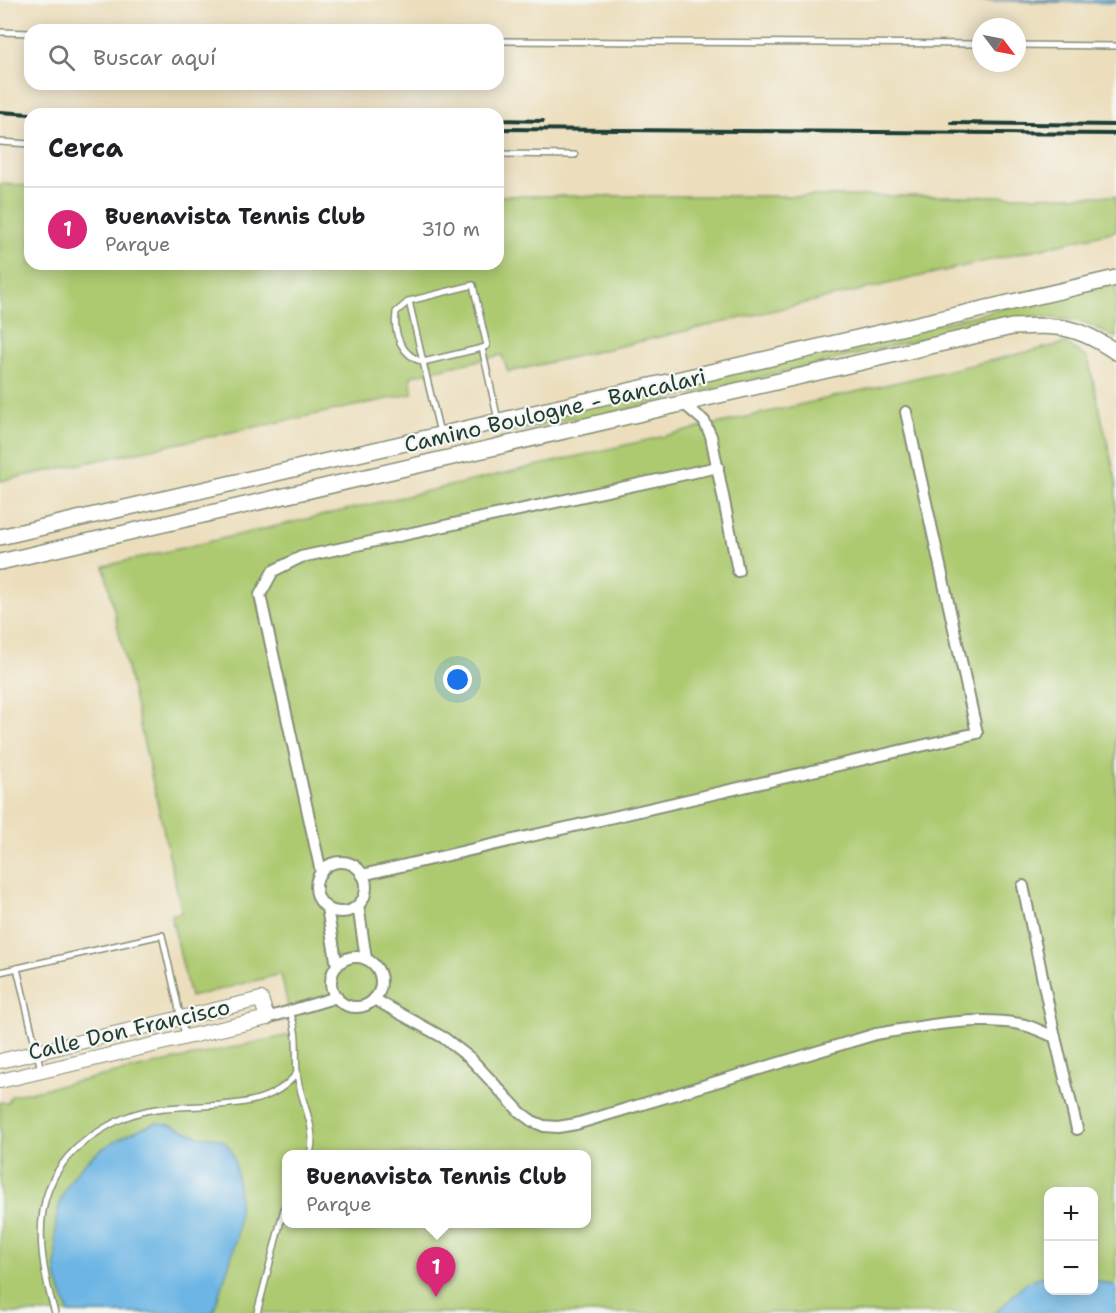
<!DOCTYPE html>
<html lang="es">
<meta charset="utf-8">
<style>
:root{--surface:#fff;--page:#f2f2f2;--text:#202124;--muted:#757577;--line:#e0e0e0;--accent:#db2777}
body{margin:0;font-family:"Shantell Sans",sans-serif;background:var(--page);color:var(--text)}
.controls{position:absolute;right:18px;bottom:18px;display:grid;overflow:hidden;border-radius:12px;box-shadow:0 3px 15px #0003}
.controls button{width:54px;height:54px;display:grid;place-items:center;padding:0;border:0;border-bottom:2px solid var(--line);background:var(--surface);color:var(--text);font:30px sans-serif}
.compass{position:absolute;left:972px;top:18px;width:54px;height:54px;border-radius:50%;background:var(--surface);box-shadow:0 3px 15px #0003;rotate:122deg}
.you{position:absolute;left:458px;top:680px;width:21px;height:21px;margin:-15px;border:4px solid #fff;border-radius:50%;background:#1a73e8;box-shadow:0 0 0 9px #1a73e833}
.badge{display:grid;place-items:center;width:39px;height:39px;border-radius:50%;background:var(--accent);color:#fff;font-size:20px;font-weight:700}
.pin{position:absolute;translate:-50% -50px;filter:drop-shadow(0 2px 3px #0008)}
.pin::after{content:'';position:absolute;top:32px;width:21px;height:18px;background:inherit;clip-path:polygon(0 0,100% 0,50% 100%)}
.popup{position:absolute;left:282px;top:1150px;width:309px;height:78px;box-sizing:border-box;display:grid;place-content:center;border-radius:12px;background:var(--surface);filter:drop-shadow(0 2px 4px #0005);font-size:20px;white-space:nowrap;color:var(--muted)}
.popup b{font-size:22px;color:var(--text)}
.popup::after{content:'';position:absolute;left:50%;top:100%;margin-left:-12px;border:12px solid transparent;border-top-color:var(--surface)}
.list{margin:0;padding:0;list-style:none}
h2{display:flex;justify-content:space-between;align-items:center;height:78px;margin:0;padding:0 24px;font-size:26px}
h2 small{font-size:20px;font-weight:400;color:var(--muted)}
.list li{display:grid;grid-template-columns:39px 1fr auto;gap:18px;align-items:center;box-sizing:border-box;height:84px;padding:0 24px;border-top:2px solid var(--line)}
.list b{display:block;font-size:22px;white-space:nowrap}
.list p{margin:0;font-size:20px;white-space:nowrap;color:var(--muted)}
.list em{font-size:20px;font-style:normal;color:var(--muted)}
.icon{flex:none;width:33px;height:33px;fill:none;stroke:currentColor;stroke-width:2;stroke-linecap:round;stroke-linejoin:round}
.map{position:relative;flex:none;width:1116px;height:1313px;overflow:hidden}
.search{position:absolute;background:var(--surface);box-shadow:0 3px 15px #0003;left:24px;top:24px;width:480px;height:66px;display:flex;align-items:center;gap:15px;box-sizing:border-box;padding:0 21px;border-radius:18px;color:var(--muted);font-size:22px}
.panel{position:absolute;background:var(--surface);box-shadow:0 3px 15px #0003;left:24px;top:108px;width:480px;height:162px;border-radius:18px}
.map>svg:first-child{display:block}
</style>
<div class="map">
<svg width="1116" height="1313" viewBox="0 0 1116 1313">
<rect width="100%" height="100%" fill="#f6f6f2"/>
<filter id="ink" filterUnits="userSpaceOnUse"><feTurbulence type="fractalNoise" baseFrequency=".0167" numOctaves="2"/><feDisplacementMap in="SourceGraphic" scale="12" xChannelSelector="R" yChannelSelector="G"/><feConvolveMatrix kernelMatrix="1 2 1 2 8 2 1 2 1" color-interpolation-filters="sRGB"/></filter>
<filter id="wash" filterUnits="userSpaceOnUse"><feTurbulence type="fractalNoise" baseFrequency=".008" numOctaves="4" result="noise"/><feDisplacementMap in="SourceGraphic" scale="24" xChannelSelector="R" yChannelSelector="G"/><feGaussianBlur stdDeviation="1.35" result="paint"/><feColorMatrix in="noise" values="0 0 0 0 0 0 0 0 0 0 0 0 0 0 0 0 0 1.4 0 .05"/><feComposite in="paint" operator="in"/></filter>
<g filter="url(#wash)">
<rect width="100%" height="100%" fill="#ecdebc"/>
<g fill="#adca71" stroke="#668452" stroke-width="1.5" fill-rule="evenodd">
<path d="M 0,184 L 30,186 L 30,264 L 498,264 L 498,196 L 1116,196 L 1116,231 L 508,372 L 502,355 L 411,376 L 412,394 L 0,481 Z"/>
<path d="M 1116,282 L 1116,338 L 1084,322 L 1038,316 L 972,327 L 585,419 L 572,418 L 515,432 L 507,431 L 506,428 L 512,424 Z"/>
<path d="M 1066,343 L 1088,359 L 1116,480 L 1116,1286 L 1094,1280 L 1094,1192 L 1048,1192 L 1048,1276 C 1021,1277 1014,1299 995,1313 L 0,1313 L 0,1102 L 8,1103 L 11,1096 L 294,1034 L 281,974 L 190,997 L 171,915 L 182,912 L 104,566 ZM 286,1154 L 586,1154 L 586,1224 L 286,1224 Z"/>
</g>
<g fill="#6cb5e4" stroke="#46798c" stroke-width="1.5">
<path d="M 950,0 L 1116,0 L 1116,3 Z"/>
<path d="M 155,1123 C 173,1123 183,1131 199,1136 C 209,1138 218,1136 226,1143 C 234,1151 236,1166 237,1178 C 245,1235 229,1261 213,1313 L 69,1313 C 65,1302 60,1290 57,1279 C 55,1270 56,1260 56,1251 C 49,1178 93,1146 155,1123 Z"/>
<path d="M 1048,1276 L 1048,1290 L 1094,1290 L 1094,1280 L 1116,1286 L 1116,1313 L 995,1313 C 1014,1299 1021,1277 1048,1276 Z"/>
</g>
</g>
<g filter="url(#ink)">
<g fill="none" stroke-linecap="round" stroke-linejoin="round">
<g stroke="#868e78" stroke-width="8">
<g id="service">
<path d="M 0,32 L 30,33"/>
<path d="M 498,41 L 981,44"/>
<path d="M 1017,45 L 1116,46"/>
<path d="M 0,142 L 30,144"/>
<path d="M 498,154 L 575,155"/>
<path d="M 409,301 L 396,312 C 393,334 401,355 423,362 L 440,433"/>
<path d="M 482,348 L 487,346 L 473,285 L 409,301 L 423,362 L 482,348 L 498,420"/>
<path d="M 17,968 L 41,1070"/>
<path d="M 0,972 L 162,935 L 185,1036"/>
<path d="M 290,1012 C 299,1034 295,1049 297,1072 C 299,1100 318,1126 310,1154"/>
<path d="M 55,1313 C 34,1244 29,1174 98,1132 C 117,1120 134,1112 157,1109 C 204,1102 265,1115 297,1073"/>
<path d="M 257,1313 L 286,1201"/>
</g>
</g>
<g stroke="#868e78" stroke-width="14">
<g id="minor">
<path d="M 683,403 L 704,421 L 711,436 L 738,571"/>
<circle cx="341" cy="887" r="25"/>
<path d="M 321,872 L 260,595 L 273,571 L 301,557 L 718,467"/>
<path d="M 362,875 L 977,733 L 906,412"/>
<path d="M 1023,886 L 1055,1037"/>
<path d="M 358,905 L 366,959"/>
<path d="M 327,908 L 337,966"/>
<circle cx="356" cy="982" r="25"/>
<path d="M 374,999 L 444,1038 L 470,1058 L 520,1112 L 532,1121 L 544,1126 L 558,1127 L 576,1124 L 876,1034 C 923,1026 972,1016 1020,1024 C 1032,1026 1044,1033 1055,1037 L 1077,1129"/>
<path d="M 267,1018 L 337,997"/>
</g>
</g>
<g stroke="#868e78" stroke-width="16">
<path id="tertiary" d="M 0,1061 L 261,999 L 267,1018 L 0,1081"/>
</g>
<g stroke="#868e78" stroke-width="18">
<g id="secondary">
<path d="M 0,537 L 1116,278"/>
<path d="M 0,562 L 1012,327 C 1059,325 1076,325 1116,352"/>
</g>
</g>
<use href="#service" stroke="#fff" stroke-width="5"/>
<use href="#minor" stroke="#fff" stroke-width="10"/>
<use href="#tertiary" stroke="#fff" stroke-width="14"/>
<use href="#secondary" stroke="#fff" stroke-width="15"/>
<g stroke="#1f3d34" stroke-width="4">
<path d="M 0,112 L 30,114"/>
<path d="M 498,120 L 543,121"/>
<path d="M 951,123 L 1116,125"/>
<path d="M 498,129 L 1116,134"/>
</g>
</g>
</g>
<g text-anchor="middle" stroke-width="4.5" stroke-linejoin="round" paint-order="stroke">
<g font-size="22" fill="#1f3d34" stroke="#f6f6f2">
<text transform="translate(555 410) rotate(-13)" y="8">Camino Boulogne - Bancalari</text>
<text transform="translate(129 1029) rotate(-13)" y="8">Calle Don Francisco</text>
</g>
</g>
</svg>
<div class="controls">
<button>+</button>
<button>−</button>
</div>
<svg class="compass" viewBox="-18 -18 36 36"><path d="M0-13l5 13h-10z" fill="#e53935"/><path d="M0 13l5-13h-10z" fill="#757577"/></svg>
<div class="you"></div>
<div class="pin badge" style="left:436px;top:1297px">1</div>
<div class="popup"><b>Buenavista Tennis Club</b>Parque</div>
<div class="search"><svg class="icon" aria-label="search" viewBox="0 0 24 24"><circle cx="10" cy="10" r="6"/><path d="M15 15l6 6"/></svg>Buscar aquí</div>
<section class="panel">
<h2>Cerca<small></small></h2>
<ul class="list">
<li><span class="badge">1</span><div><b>Buenavista Tennis Club</b><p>Parque</p></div><em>310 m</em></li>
</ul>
</section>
</div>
